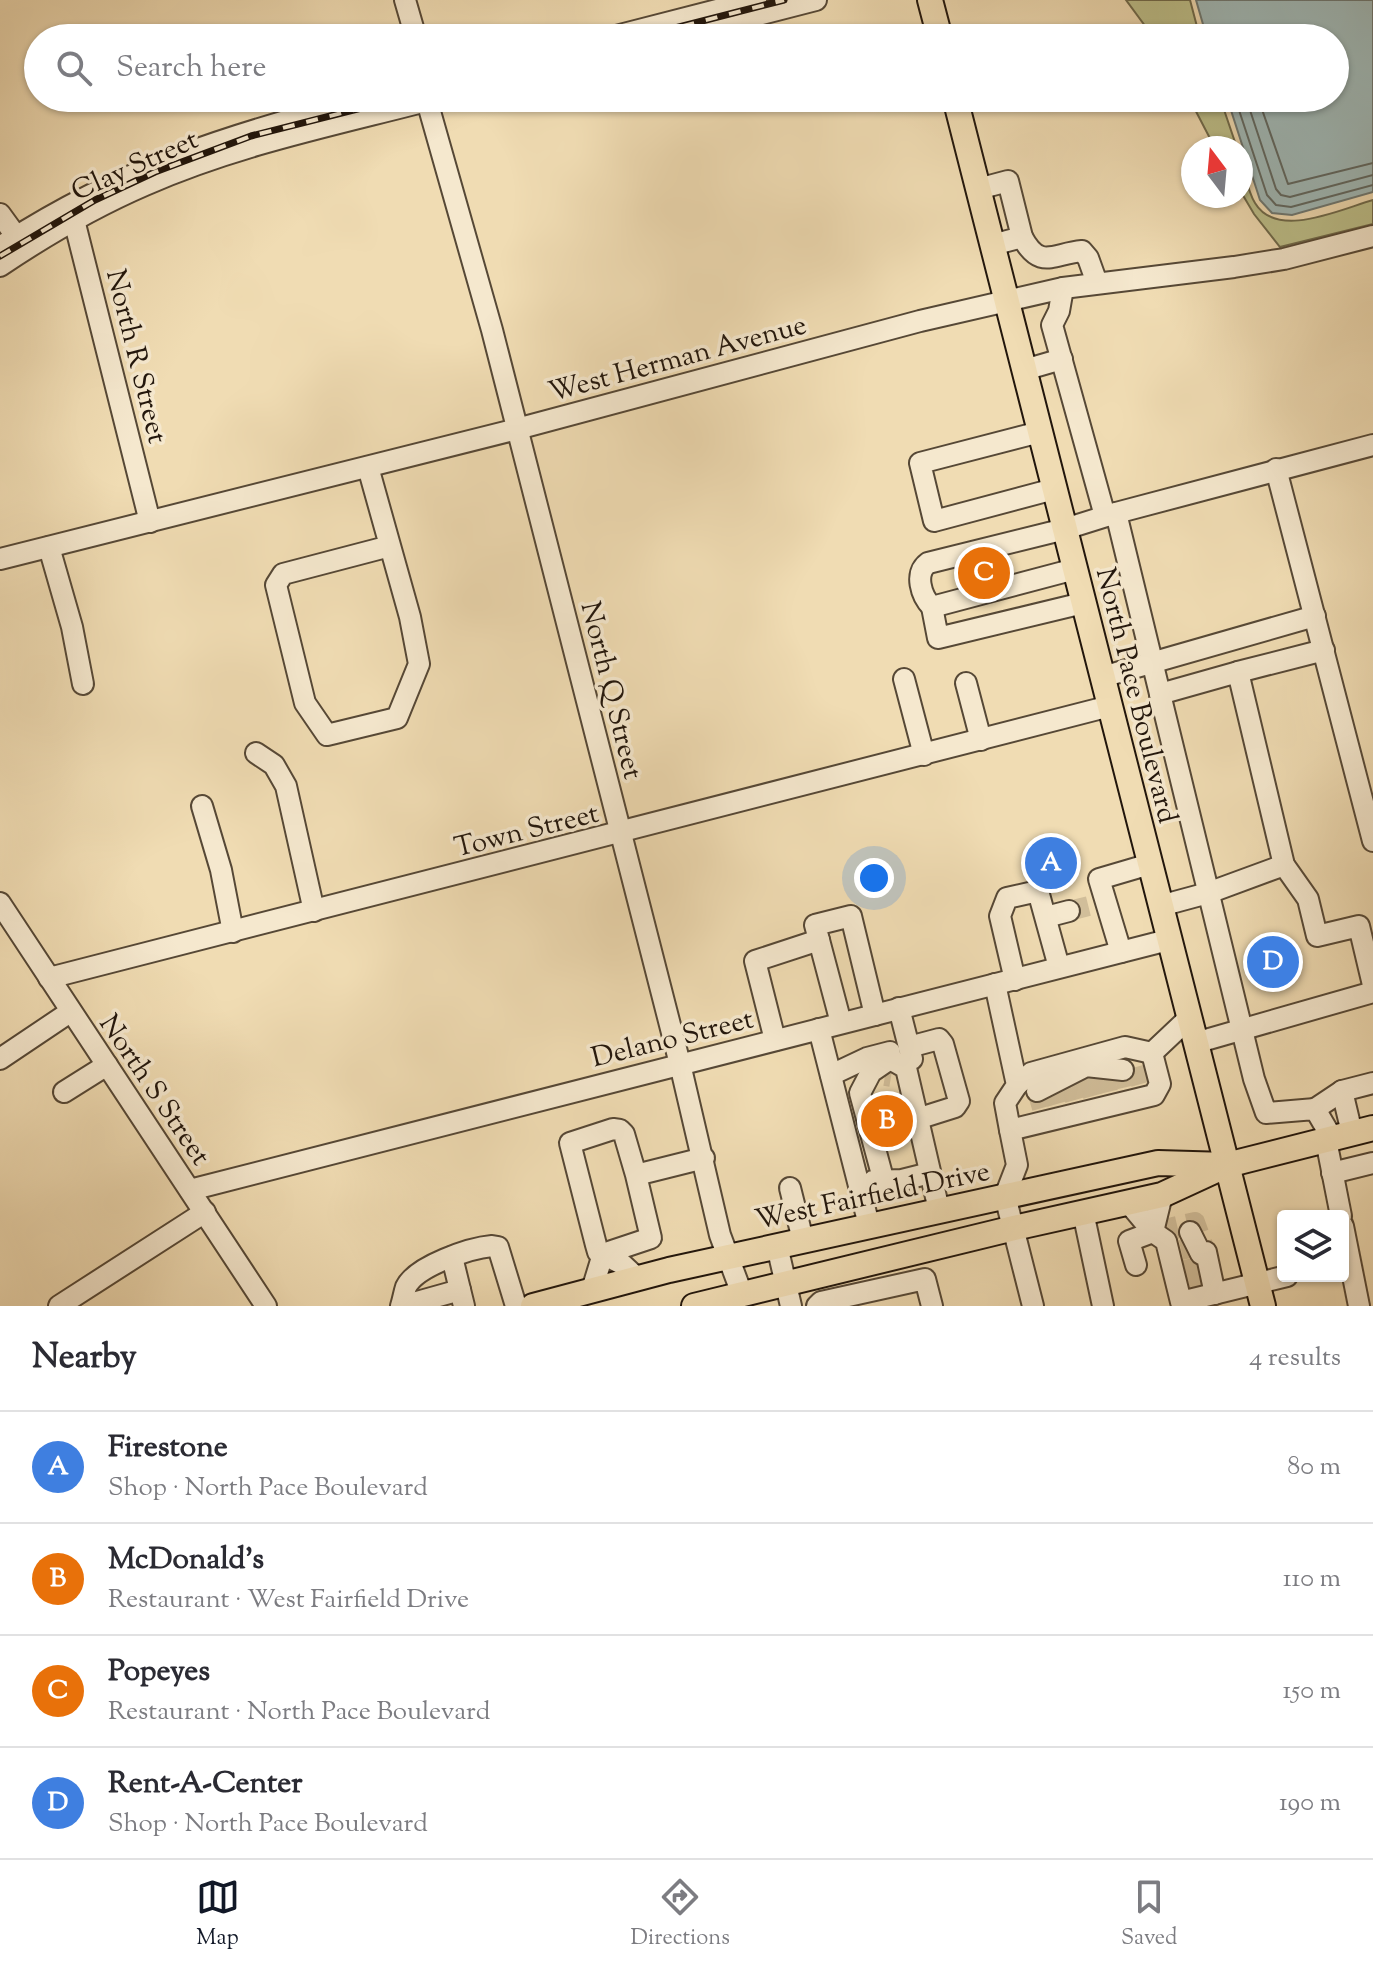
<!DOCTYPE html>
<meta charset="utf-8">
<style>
:root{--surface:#fff;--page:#f7f7f7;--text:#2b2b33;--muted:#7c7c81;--line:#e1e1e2;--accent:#111827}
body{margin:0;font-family:"Sorts Mill Goudy",serif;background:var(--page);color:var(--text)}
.controls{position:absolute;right:24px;bottom:24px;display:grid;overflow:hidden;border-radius:8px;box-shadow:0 2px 6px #0004}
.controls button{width:72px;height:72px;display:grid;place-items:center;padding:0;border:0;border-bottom:2px solid var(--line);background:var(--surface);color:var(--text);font:40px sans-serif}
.compass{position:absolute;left:1181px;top:136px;width:72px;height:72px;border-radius:50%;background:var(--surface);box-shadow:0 2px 6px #0004;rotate:344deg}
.you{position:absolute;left:874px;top:878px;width:28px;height:28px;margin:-20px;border:6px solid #fff;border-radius:50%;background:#1a73e8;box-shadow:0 0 0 12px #1a73e833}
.badge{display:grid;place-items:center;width:52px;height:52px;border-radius:50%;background:var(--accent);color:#fff;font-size:26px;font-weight:700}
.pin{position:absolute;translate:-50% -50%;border:4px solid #fff;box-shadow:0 2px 8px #0006}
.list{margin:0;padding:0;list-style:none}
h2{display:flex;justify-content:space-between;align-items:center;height:104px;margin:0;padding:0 32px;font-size:34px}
h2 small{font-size:26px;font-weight:400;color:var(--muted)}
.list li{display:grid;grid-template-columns:52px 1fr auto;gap:24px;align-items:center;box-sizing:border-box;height:112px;padding:0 32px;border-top:2px solid var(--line)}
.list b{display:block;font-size:30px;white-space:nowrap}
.list p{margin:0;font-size:26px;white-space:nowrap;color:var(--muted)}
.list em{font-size:26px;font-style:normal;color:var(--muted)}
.icon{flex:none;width:44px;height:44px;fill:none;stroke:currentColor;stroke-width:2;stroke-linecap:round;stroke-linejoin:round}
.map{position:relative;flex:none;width:1373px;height:1306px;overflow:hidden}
.search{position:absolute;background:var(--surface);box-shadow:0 2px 6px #0004;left:24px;right:24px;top:24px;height:88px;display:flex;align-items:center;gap:20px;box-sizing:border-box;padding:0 28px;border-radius:44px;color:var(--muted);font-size:30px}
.sheet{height:552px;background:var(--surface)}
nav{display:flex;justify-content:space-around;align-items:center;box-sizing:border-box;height:112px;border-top:2px solid var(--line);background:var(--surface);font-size:22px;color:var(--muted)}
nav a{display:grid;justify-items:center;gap:4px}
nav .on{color:var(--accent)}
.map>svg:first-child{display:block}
</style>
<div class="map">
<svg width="1373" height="1306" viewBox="0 0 1373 1306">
<rect width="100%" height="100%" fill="#f0dcb3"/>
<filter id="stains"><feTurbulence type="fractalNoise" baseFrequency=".0025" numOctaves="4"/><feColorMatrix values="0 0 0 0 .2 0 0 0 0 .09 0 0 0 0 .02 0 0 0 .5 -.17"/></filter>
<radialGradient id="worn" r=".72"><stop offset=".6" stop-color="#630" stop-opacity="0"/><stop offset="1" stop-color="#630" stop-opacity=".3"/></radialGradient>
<g fill="#bcbf8a" stroke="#6f6a4b" stroke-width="2">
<path d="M 1126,0 L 1190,0 L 1200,38 L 1154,38 Z"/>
<path d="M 1189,98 L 1220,98 L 1237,148 L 1215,148 Z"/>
<path d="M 1241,161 C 1245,174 1248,192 1255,203 C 1277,240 1341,209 1373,200 L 1373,224 L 1280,247 L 1254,214 L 1241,192 Z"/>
</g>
<path fill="#9fb9b8" stroke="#6d7873" stroke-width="2" d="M 1196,0 L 1373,0 L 1373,192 L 1292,215 L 1272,213 L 1260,200 L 1227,98 L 1335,98 L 1335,38 L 1207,38 Z"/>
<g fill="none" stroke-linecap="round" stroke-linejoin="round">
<g stroke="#606862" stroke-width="2">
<path d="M 1235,98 L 1267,195 L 1276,205 L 1291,207 L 1373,185"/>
<path d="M 1246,98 L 1276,189 L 1281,195 L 1290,197 L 1373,175"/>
<path d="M 1258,98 L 1288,184 L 1373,163"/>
</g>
<g stroke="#d1be9a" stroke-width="20" stroke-dasharray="20 10" stroke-linecap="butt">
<path d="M 1069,911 L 1089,906"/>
<path d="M 1136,1067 L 1141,1084"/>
<path d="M 1123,1070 L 1127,1087"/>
<path d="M 1104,1075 L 1108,1092"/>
<path d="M 885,1076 L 891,1077"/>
<path d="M 1088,1078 L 1093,1096"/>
<path d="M 1070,1082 L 1075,1100"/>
<path d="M 1052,1087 L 1057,1104"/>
<path d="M 1037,1091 L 1042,1108"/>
<path d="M 1166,1241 L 1173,1227 L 1195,1222 L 1205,1250"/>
<path d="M 1181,1250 L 1194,1247"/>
<path d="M 1185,1270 L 1198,1267"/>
<path d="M 1189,1286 L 1202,1283"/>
</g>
<g stroke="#564836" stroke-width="24">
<g id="minor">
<path d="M 405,0 L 416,38"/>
<path d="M 608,38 L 756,0"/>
<path d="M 669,38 L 816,0"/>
<path d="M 427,101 L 492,330 L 680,1064 L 720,1235 L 742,1294"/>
<path d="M 978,189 L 1008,181 L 1022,237 L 992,245"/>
<path d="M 71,208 L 150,522"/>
<path d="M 0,214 L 16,236"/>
<path d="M 1022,237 C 1040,270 1052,254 1082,251 L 1088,258 L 1097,283"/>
<path d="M 0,247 C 121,168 233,133 371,98"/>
<path d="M 0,266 C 46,235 94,207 145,185 C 238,144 339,124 438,98"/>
<path d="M 1063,288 L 1059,311 L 1052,325 L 1105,516"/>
<path d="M 1024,370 L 1062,359"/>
<path d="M 1040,432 L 920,463 L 934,521 L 1054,489"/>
<path d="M 1373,445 L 1116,513 L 1160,694 L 1238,672 L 1284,865 L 1308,899 L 1317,936 L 1359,926 L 1373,985"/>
<path d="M 368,467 L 410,617 L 419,664 L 397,718 L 327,735 L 305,703 L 276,585 L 283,574 L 390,546"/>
<path d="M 1276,469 L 1373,841"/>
<path d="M 49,547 L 72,627 L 83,684"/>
<path d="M 0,559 L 517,429 L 920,321 L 1063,288 L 1234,267 L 1284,259 L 1373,236"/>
<path d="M 1075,569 L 932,607 C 921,596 914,573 928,563 L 1065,529 L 1116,513"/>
<path d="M 932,607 L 938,638 L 1083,603"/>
<path d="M 1238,672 L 1324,650"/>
<path d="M 1102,677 L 1315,616"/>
<path d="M 904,679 L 924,755"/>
<path d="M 966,683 L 981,740"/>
<path d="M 1160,694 L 1254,1079 L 1266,1113 L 1315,1109 L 1332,1138"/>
<path d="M 256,753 L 274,765 L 286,786 L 314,911"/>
<path d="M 202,806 L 221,870 L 233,932"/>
<path d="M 0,903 L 266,1306"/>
<path d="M 1160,906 L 1208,893 L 1284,865"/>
<path d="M 1046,917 L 1069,911"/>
<path d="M 819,940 L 841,1023"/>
<path d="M 1121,952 L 1099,879 L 1150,864"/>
<path d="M 49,978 L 1110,706"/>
<path d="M 1015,980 L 1000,916 L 1007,898 L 1038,891 L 1059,967"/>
<path d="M 995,984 L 1017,1085 L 1005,1103 L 1010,1130 L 1154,1095 L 1160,1084 L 1152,1053"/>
<path d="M 899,1008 L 912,1059"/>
<path d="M 819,1029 L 869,1225"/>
<path d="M 775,1040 L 755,961 L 819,940 L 815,925 L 851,916 L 875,1015"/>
<path d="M 1195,1043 L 1373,992"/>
<path d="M 909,1047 L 939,1039 L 943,1044 L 959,1101 L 955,1107 L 917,1119"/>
<path d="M 1152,1053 L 1188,1019"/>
<path d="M 0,1059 L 70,1012"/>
<path d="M 892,1060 L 906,1068 L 939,1210"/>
<path d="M 831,1075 L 867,1058 L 890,1052"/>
<path d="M 1017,1085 L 1031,1073 L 1125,1047 L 1152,1053"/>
<path d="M 1037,1091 L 1086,1066 L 1123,1070"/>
<path d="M 1342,1091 L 1352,1133"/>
<path d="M 64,1092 L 107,1065"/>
<path d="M 1315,1109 L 1342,1091 L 1373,1083"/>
<path d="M 1010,1130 L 1017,1165 L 1005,1196 L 1033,1306"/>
<path d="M 1326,1140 L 1341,1216"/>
<path d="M 1332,1173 L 1373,1163"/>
<path d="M 636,1175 L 651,1238 L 603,1254 L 598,1252 L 596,1245 L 570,1143 L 613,1129 L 620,1130 L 624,1134 L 636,1175 L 704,1158"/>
<path d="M 873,1181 L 902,1180 L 930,1173"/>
<path d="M 884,1182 L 860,1093 L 871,1072 L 887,1061"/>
<path d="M 790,1188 L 803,1240"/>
<path d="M 190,1190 L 1168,940"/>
<path d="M 1128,1202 L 1153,1232 L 1166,1241 L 1181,1302 L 1287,1276"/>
<path d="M 1083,1212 L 1103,1306"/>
<path d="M 1343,1226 L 1359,1306"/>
<path d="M 1190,1232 L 1201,1254 L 1206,1252 L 1215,1294"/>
<path d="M 777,1246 L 791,1306"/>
<path d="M 452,1257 L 464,1306"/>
<path d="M 1136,1265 L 1129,1241 L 1153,1232 L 1162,1195"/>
<path d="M 592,1290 L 603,1254 L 622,1264 L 637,1278"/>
<path d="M 59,1306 L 205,1212"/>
<path d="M 401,1306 C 403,1300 404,1293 406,1287 C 416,1266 470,1248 492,1246 L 498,1247 L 516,1306"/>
<path d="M 403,1306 L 460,1290"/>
<path d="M 817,1306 L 821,1302 L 925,1279 L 932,1306"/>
</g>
</g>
<g stroke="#22160c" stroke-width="28">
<g id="major">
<path d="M 930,0 L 940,38"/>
<path d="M 955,98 L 1263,1306"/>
<path d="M 533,1306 L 669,1270 L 1158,1163 L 1227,1165"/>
<path d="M 694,1306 L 1014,1228 L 1162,1195 L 1227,1165 L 1373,1128"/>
</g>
</g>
<use href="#minor" stroke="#f5e8ce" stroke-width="20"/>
<use href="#major" stroke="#f0dcb3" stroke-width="24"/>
<g stroke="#22160c" stroke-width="7">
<g id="rail">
<path d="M 636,38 L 784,0"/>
<path d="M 0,256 L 95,200 L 155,172 L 251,136 L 401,98"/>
</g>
</g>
<use href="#rail" stroke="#f5e8ce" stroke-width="4" stroke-dasharray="12" stroke-linecap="butt"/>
</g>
<g text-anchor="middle" stroke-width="7" stroke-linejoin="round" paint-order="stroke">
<g font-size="28" fill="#22160c" stroke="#f5e8ce">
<text transform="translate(134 164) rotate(-24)" y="10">Clay Street</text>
<text transform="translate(138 356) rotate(76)" y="10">North R Street</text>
<text transform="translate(677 357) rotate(-15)" y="10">West Herman Avenue</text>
<text transform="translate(613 690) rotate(76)" y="10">North Q Street</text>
<text transform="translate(1138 695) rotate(76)" y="10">North Pace Boulevard</text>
<text transform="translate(526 829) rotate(-14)" y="10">Town Street</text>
<text transform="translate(672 1037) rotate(-14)" y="10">Delano Street</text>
<text transform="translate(156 1089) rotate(56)" y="10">North S Street</text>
<text transform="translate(872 1194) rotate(-12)" y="10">West Fairfield Drive</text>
</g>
</g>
<rect width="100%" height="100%" filter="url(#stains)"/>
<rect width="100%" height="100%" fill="url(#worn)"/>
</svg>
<div class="controls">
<button><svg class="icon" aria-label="layers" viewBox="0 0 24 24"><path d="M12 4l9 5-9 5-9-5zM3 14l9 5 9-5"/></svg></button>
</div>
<svg class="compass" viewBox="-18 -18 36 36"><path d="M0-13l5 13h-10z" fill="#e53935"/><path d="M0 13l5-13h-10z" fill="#7c7c81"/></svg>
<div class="you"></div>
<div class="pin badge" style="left:1051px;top:863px;background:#3f7fe0">A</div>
<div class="pin badge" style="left:887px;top:1121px;background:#e8710a">B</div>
<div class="pin badge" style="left:984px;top:573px;background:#e8710a">C</div>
<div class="pin badge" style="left:1273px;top:962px;background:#3f7fe0">D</div>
<div class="search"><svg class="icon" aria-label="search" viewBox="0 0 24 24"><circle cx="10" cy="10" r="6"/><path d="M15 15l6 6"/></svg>Search here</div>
</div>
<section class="sheet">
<h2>Nearby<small>4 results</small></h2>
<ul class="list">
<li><span class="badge" style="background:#3f7fe0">A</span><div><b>Firestone</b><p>Shop · North Pace Boulevard</p></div><em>80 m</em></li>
<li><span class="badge" style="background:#e8710a">B</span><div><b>McDonald's</b><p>Restaurant · West Fairfield Drive</p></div><em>110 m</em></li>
<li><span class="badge" style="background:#e8710a">C</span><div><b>Popeyes</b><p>Restaurant · North Pace Boulevard</p></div><em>150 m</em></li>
<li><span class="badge" style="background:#3f7fe0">D</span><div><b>Rent-A-Center</b><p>Shop · North Pace Boulevard</p></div><em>190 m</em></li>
</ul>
</section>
<nav>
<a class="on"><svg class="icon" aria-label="map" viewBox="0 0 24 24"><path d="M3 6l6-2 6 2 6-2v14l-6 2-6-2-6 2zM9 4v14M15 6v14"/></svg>Map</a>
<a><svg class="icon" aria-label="directions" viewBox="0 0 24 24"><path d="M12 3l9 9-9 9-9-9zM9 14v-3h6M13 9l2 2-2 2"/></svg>Directions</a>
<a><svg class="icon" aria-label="saved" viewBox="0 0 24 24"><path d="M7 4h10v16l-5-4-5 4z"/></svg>Saved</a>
</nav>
